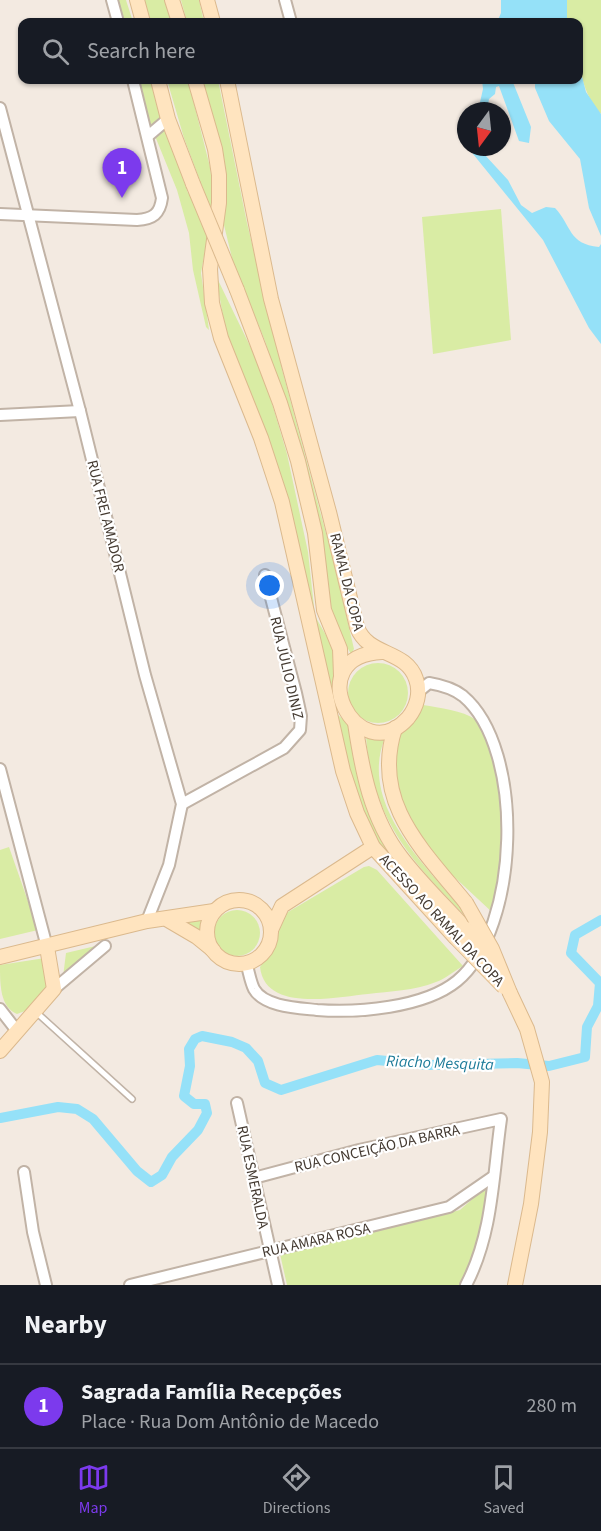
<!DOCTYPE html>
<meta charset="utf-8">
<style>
:root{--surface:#171b24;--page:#242831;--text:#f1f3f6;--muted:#9ea1a6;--line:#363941;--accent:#7c3aed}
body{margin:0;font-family:"Source Sans 3",sans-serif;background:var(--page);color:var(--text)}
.compass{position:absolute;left:457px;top:102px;width:54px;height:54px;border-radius:50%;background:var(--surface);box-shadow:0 2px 4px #0004;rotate:195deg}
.you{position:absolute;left:270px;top:586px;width:21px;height:21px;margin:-15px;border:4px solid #fff;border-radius:50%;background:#1a73e8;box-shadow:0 0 0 9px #1a73e833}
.badge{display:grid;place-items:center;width:39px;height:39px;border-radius:50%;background:var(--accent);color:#fff;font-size:20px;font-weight:700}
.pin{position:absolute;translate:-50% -50px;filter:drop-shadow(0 2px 3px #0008)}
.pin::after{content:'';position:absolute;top:32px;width:21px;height:18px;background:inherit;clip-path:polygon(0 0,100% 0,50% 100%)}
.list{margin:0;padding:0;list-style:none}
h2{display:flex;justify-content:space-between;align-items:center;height:78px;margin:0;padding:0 24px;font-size:26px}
h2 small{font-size:20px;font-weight:400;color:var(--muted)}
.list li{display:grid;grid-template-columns:39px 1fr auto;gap:18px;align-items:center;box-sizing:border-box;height:84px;padding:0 24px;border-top:2px solid var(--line)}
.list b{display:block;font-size:22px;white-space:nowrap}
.list p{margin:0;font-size:20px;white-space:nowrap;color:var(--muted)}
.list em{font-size:20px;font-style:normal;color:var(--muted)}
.icon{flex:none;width:33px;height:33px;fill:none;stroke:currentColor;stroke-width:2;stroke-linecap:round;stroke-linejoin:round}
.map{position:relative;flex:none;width:601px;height:1285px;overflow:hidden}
.search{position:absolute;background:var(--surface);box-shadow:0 2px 4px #0004;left:18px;right:18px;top:18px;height:66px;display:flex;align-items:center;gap:15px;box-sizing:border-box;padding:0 21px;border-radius:12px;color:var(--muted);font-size:22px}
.sheet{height:162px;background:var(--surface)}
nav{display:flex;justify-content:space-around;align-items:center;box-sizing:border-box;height:84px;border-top:2px solid var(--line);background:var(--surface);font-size:16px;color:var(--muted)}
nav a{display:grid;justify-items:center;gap:3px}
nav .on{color:var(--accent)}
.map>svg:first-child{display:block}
</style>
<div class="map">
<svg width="601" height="1285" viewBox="0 0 601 1285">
<rect width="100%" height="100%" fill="#f3eae1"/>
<g fill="#d9eca4">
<path d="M 113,0 L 126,0 L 133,22 L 119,22 Z"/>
<path d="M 144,0 L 167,0 L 174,22 L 150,22 Z"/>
<path d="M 181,0 L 199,0 L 204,22 L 187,22 Z"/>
<path d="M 567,0 L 601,0 L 601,114 C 577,88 579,55 578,22 L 567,22 Z"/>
<path d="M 135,80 L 151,80 L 162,120 L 149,125 Z"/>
<path d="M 167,80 L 188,80 L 210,167 L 214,199 L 201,273 L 209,330 L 206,327 L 193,270 L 189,233 L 177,190 L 155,136 L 166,129 L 188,193 L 198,195 L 203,189 L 184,138 Z"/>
<path d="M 202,80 L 218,80 L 247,223 L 283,373 L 335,567 L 354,649 L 351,654 L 334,625 L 327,601 L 323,538 L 283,396 L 265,341 L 233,262 L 222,217 Z"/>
<path d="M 501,209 L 511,340 L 433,354 L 422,217 Z"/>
<path d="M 213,260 L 218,280 L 263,373 L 287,454 L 308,552 L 315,616 L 331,644 L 338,668 L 332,689 L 338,715 L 351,726 L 368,807 L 400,868 C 336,808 329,675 305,592 C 283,514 253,437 232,358 C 224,326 219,292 213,260 Z"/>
<circle cx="378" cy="693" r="30"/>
<path d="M 423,705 C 440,708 462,710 476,720 C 496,735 505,833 503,859 C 502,877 496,896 493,913 L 435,859 L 414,831 L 402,804 L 395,780 L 396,739 Z"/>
<path d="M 366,736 L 384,740 C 358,812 436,873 474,925 C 416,866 372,823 366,736 Z"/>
<path d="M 9,847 L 38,930 L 0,939 L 0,850 Z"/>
<path d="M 369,866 L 377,870 L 463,966 C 454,971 445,979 436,982 C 414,991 390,991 368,994 C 337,997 265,1013 260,967 L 275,947 L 283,915 L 364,867 Z"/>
<circle cx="237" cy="933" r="23"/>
<path d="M 212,912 L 206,932 L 208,941 L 171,920 Z"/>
<path d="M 104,944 L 82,958 L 63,977 L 66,953 Z"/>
<path d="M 45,958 L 47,988 L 25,1011 L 17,1014 C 0,1007 0,985 0,965 Z"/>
<path d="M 487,1186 L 478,1242 L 461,1285 L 287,1285 L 280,1254 L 460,1210 Z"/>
</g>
<g fill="#95e1f8">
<path d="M 501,0 L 567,0 L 567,22 L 497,22 L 501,13 Z"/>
<path d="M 579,65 L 586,92 L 601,114 L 601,236 L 589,208 L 580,159 L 549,121 L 535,88 L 535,80 L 578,80 Z"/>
<path d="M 482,80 L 512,80 L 531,127 L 529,143 L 519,141 L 499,86 L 496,87 L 495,94 L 489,99 L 487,111 L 478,111 L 483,89 Z"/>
<path d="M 472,147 L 483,147 L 484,154 L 508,180 L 521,205 L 532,213 L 546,207 L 555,208 C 572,226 568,244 599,247 L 601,244 L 601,344 L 589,328 L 543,240 L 473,154 Z"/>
</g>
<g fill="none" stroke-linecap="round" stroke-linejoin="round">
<path stroke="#95e1f8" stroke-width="10" d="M 0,1118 L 58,1107 L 77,1109 L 93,1119 L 137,1171 L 151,1182 L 162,1175 L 172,1157 L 198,1130 L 207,1113 L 205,1104 L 194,1104 L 184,1096 L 190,1066 L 189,1049 L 195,1039 L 202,1036 L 232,1042 L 246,1048 L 258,1061 L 265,1083 L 281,1090 L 377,1060 L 429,1065 L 517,1063 L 549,1066 L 585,1057 L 587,1027 L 598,1006 L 600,983 L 571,953 L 575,935 L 601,920"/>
<g stroke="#c1b3a6" stroke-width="8">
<path id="lane" d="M 36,1012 L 132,1099"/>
</g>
<g stroke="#c1b3a6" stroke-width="14">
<g id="street">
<path d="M 112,0 L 118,22"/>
<path d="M 285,0 L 291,22"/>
<path d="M 0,108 L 80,411 L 145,675 L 182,804 L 169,865 L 147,921"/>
<path d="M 148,136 L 168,119"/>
<path d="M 0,214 L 137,220 C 153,219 160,214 162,198 L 133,80"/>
<path d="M 0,415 L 80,411"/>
<path d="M 0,769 L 47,947"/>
<path d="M 182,804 L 284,748 L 300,730 L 301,716 L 296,693 L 265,575"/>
<path d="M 246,963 C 249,971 250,981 254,989 C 264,1007 298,1008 317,1010 C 357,1013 424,1008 457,981 C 520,929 526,749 463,696 C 453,688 441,685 429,683 L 418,692"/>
<path d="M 54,989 L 105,946"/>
<path d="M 0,1009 L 17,1031"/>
<path d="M 237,1103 L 278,1285"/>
<path d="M 24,1172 L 33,1232 L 46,1285"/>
<path d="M 254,1178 L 359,1150 L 501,1119 C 493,1175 493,1234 466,1285"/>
<path d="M 130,1285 L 449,1207 L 494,1176"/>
</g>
</g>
<g stroke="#dbb98d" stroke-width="16">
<g id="secondary">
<path d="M 137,0 L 143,22"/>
<path d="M 172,0 L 179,22"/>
<path d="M 207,0 L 213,22"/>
<path d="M 158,80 L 168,119 L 193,184"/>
<path d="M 195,80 L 215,149 L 219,175 L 219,203 L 210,269 L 212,303 L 221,338 L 261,438 L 282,502 L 343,771 L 357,813 L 373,847 L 455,937"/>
<path d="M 227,80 L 271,299 L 329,512 L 357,627 C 368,657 406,649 416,679 C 421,692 417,707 408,718 C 358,773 297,656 382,652"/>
<path d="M 237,290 L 280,403 L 298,461 L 315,533 L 324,610 L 340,649 L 341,676"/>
<path d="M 355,723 C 362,770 371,819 401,857 C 420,882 444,905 466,929"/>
<path d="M 395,728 C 371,802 422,849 466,903"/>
<circle cx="239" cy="932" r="32"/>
<path d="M 168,920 L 197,937 L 213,950"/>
<path d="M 271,930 L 282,906 L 373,847"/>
<path d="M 0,957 L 147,921 L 214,911"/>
<path d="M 510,993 L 527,1029 L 542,1082 L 540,1132 L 531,1204 L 515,1285"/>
<path d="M 0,1051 L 54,989 L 47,947"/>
</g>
</g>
<use href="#lane" stroke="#fff" stroke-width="5"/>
<use href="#street" stroke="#fff" stroke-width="10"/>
<use href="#secondary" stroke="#ffe4bf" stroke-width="14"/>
<g stroke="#dbb98d" stroke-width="16" stroke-linecap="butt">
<g id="secondary-bridge">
<path d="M 193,184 L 237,290"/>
<path d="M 466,903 L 492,949 L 510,993"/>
<path d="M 466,929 L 488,961"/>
<path d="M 455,937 L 504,987"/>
</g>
</g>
<use href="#secondary-bridge" stroke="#ffe4bf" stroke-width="14"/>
</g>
<g text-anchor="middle" stroke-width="4.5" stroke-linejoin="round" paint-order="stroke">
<g font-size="15" fill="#443a31" stroke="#fff">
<text transform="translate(106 516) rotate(76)" y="5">RUA FREI AMADOR</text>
<text transform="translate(347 582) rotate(76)" y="5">RAMAL DA COPA</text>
<text transform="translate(287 668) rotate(77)" y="5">RUA JÚLIO DINIZ</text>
<text transform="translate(442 920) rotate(47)" y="5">ACESSO AO RAMAL DA COPA</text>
<text transform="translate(377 1148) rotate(-13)" y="5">RUA CONCEIÇÃO DA BARRA</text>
<text transform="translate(253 1177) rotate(78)" y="5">RUA ESMERALDA</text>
<text transform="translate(316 1240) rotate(-13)" y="5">RUA AMARA ROSA</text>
</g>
<g font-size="16" font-style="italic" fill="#1d7b99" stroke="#fff">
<text transform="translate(440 1062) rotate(2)" y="6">Riacho Mesquita</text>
</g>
</g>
</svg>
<svg class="compass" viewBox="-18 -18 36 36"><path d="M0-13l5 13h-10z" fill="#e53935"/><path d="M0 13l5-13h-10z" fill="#9ea1a6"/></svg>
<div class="you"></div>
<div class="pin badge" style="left:122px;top:198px">1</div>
<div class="search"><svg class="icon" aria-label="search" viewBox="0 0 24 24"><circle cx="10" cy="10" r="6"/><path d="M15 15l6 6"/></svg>Search here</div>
</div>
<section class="sheet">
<h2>Nearby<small></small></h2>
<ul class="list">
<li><span class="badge">1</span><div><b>Sagrada Família Recepções</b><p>Place · Rua Dom Antônio de Macedo</p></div><em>280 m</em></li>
</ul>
</section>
<nav>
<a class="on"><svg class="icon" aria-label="map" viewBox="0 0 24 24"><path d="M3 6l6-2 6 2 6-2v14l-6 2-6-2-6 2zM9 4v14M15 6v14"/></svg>Map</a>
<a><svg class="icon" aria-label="directions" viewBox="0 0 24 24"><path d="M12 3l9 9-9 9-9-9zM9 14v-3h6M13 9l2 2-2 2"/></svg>Directions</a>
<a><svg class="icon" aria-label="saved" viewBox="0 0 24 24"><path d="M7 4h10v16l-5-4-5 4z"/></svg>Saved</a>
</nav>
